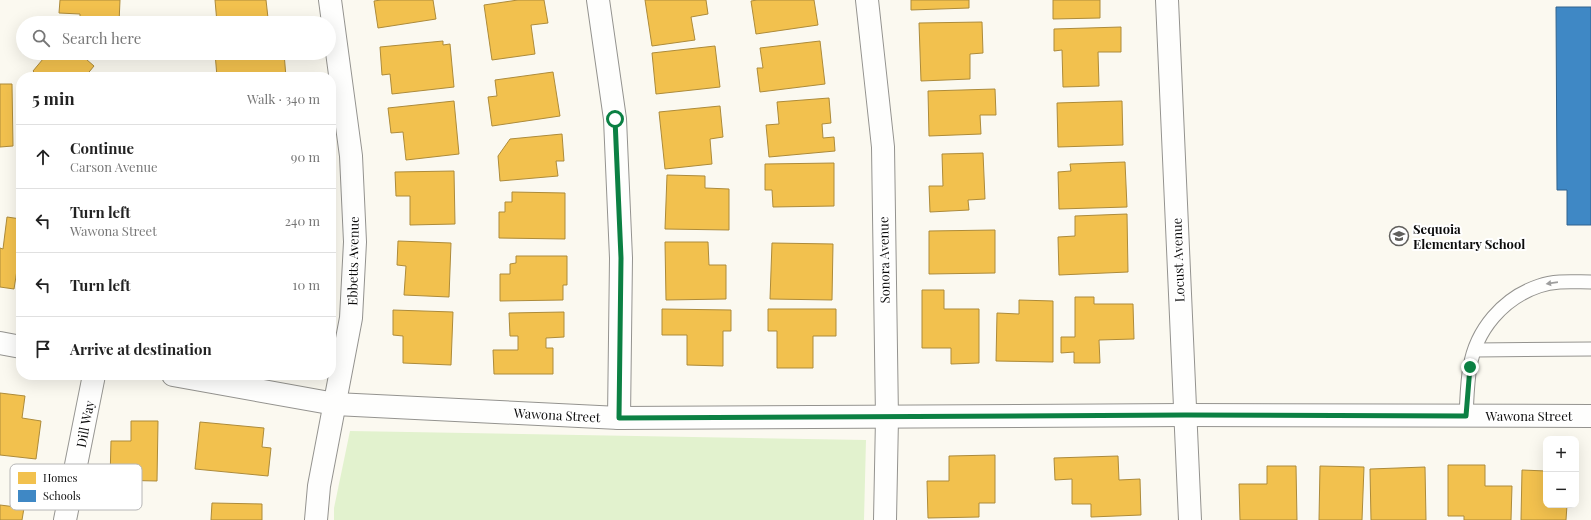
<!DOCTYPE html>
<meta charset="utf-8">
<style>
:root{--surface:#fff;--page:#f2f2f2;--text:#222;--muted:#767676;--line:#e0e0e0}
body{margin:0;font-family:"Playfair Display",serif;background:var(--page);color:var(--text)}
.controls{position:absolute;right:12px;bottom:12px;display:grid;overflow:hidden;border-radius:8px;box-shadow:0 4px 16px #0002}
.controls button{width:36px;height:36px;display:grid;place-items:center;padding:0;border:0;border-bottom:1px solid var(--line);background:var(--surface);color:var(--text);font:20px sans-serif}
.stop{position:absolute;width:12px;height:12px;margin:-9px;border:3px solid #0b8043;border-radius:50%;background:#fff}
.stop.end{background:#0b8043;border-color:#fff;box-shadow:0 1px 4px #0008}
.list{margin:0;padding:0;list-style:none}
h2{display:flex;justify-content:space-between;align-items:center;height:52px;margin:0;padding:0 16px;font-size:17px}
h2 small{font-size:13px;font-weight:400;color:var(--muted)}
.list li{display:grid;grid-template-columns:26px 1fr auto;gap:12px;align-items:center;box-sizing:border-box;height:64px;padding:0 16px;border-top:1px solid var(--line)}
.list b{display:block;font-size:15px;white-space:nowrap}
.list p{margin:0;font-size:13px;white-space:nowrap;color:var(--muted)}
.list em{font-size:13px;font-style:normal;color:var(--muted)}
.icon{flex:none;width:22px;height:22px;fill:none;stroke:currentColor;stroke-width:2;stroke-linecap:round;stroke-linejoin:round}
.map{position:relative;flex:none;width:1591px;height:520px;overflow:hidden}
.search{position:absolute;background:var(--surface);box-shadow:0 4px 16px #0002;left:16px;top:16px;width:320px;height:44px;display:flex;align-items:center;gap:10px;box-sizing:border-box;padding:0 14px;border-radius:22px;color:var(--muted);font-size:15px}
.panel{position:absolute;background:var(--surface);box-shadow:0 4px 16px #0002;left:16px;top:72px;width:320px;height:308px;border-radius:16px}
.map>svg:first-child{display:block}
</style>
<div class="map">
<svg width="1591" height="520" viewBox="0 0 1591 520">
<rect width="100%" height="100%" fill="#fbf9f0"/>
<path fill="#e2f2ce" d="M 350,431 L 866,440 L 864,520 L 334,520 L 334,508 Z"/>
<g fill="#f2c14e" stroke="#ad8b3a">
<path d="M 60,0 L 120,0 L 119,23 L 80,23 L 80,14 L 59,13 Z"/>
<path d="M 215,0 L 266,0 L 268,18 L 217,23 Z"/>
<path d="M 381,0 L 433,0 L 436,19 L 378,28 L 374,1 Z"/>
<path d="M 518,0 L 544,0 L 548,23 L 531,25 L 535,54 L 492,60 L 484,5 Z"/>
<path d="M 645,0 L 706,0 L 708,14 L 691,17 L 695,40 L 652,46 Z"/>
<path d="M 757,0 L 814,0 L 818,25 L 756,34 L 751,1 Z"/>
<path d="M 911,0 L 969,0 L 969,8 L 911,10 Z"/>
<path d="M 1053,0 L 1100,0 L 1100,18 L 1053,19 Z"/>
<path d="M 982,22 L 983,53 L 970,54 L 970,79 L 921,81 L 919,23 Z"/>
<path d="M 1121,27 L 1121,52 L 1098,52 L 1099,86 L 1063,87 L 1062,50 L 1054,51 L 1054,29 Z"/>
<path d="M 443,41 L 443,45 L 450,44 L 454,87 L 392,94 L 390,74 L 382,75 L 380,47 Z"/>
<path d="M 820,41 L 825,84 L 760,92 L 757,68 L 763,68 L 760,48 Z"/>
<path d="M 715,46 L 720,87 L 656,94 L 652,53 Z"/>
<path d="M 48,53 L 79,53 L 94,66 L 85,77 L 39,77 L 33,71 Z"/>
<path d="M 215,53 L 284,53 L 286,77 L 217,77 Z"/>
<path d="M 553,72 L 560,116 L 492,126 L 488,97 L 497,96 L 495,80 Z"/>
<path d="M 0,84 L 12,84 L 13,146 L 0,147 Z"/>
<path d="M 995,89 L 996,115 L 980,115 L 981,134 L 929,136 L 928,91 Z"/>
<path d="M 829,98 L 831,123 L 822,124 L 823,138 L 834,137 L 835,151 L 769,157 L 766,125 L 779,124 L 777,102 Z"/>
<path d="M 454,101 L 459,154 L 406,160 L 403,132 L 391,133 L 388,108 Z"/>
<path d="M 1122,101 L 1123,145 L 1058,147 L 1057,103 Z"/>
<path d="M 720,106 L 723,137 L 710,139 L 712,164 L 665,169 L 659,112 Z"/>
<path d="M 562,134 L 564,161 L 556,161 L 558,176 L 500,181 L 498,156 L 510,139 Z"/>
<path d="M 983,153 L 985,199 L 968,200 L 969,210 L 930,212 L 929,186 L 943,186 L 942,154 Z"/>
<path d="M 1125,162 L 1127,207 L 1059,209 L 1058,172 L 1071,171 L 1070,164 Z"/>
<path d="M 834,163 L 834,206 L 773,207 L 772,190 L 765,190 L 765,164 Z"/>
<path d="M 454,171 L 455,224 L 410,225 L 410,196 L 396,196 L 395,172 Z"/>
<path d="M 667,175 L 705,176 L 705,188 L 729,189 L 729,230 L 665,229 Z"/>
<path d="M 512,192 L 565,193 L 565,239 L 499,238 L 499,212 L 505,212 L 505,202 L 512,202 Z"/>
<path d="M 1127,214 L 1128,272 L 1059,275 L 1058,237 L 1075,236 L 1075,216 Z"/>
<path d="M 7,217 L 21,219 L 21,271 L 17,270 L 14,289 L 0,287 L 0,248 L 3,249 Z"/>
<path d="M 995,230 L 995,273 L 929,274 L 929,231 Z"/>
<path d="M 398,241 L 451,243 L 449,297 L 404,295 L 406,266 L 397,265 Z"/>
<path d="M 665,242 L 708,242 L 709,265 L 726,265 L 726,299 L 666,300 Z"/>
<path d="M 772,243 L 833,244 L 832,300 L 770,299 Z"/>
<path d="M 516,256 L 567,256 L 567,285 L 563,285 L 563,300 L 500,301 L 500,274 L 510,274 L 510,264 L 516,263 Z"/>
<path d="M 922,290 L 944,290 L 944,309 L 979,309 L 979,363 L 951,364 L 951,348 L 922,348 Z"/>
<path d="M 1075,297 L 1094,297 L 1094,304 L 1133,304 L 1134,339 L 1099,340 L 1100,363 L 1074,363 L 1074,352 L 1061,353 L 1061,337 L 1075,337 Z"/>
<path d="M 1019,300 L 1053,301 L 1053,362 L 996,361 L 997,313 L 1019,314 Z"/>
<path d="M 662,309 L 731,310 L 731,331 L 723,331 L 723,366 L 687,365 L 687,335 L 662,335 Z"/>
<path d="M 768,309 L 836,309 L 836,336 L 813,336 L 813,368 L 777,368 L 777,331 L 768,331 Z"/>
<path d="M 393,310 L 453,312 L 451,365 L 403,363 L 403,336 L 393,335 Z"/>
<path d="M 564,312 L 564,337 L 546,338 L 546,348 L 553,348 L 553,374 L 494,374 L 493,350 L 518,350 L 518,336 L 510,336 L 509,313 Z"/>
<path d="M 0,393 L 25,396 L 22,418 L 41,421 L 36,459 L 0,455 Z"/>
<path d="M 131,421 L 158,421 L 157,481 L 110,480 L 111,441 L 131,441 Z"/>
<path d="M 200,422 L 264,428 L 262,447 L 271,448 L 268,476 L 195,469 Z"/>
<path d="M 995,455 L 995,503 L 979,503 L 979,517 L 928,518 L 927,481 L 949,481 L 949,456 Z"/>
<path d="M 1118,456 L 1119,480 L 1140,479 L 1141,515 L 1091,517 L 1091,504 L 1072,504 L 1072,479 L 1055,480 L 1054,458 Z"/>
<path d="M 1448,465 L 1485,465 L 1485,486 L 1512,486 L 1511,520 L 1464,520 L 1464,516 L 1448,516 Z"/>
<path d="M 1267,466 L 1296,466 L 1297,520 L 1240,520 L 1239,484 L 1267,484 Z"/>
<path d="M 1320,466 L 1364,467 L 1362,520 L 1319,520 Z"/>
<path d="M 1425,467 L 1426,520 L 1371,520 L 1370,469 Z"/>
<path d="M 1522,470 L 1546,471 L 1546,505 L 1567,505 L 1566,520 L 1521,520 Z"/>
<path d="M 212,503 L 262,504 L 262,520 L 211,520 Z"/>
<path d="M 0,505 L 24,508 L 22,520 L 0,520 Z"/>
</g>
<path fill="#3f88c5" stroke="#30638e" d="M 1556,7 L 1591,7 L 1591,225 L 1567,225 L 1567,190 L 1557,190 Z"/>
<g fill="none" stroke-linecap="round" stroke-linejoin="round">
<g stroke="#94938f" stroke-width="15">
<g id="service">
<path d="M 1475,350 L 1591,349"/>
<path d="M 1466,416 C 1467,400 1467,383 1470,367 C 1476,330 1503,298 1539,286 C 1556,280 1574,282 1591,282"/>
</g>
</g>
<g stroke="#94938f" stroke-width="24">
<g id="minor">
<path d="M 598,0 L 615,119 L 621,258 L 619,418"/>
<path d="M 867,0 L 883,147 L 887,418 L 885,520"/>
<path d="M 65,520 L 94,375"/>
<path d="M 316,520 L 319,486 L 351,318 L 355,242 L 351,156 L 330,0"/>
</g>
</g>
<g stroke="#94938f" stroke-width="24">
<g id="tertiary">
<path d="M 1167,0 L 1190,520"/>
<path d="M 0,343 L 21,347"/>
<path d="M 173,375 L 335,404 L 619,418 L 1185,415 L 1591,416"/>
</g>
</g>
<use href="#service" stroke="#fefefd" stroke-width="13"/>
<use href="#minor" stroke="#fefefd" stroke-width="22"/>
<use href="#tertiary" stroke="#fefefd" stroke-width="22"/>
</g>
<defs><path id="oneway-solid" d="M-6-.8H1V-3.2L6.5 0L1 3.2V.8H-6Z"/></defs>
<use fill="#9d9d9d" href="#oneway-solid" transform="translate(1552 283) rotate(172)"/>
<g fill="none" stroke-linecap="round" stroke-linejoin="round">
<path stroke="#0b8043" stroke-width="5" d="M 615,119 L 621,258 L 619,418 L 1185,415 L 1466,416 L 1470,367"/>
</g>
<defs>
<g id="school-ring" transform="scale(1)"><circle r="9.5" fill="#fff" stroke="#605f5c" stroke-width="1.5"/><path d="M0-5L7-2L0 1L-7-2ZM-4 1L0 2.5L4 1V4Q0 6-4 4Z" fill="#605f5c"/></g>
</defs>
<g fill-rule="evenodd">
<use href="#school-ring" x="1399" y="236"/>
</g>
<g text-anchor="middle" stroke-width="4" stroke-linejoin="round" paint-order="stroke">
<g font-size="13" font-weight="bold" fill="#0c0c0c" stroke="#fff" text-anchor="start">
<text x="1413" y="234">Sequoia<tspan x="1413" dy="15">Elementary School</tspan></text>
</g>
<g font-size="13" fill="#0c0c0c" stroke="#fff">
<text transform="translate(884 260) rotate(-91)" y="5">Sonora Avenue</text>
<text transform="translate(1178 260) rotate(-92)" y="5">Locust Avenue</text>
<text transform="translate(353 261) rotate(-89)" y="5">Ebbetts Avenue</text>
<text transform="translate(557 415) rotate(3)" y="5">Wawona Street</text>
<text x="1529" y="421">Wawona Street</text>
<text transform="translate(85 424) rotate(-79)" y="5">Dill Way</text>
</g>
</g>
<rect x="10" y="464" width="132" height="46" rx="6" fill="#fff" stroke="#b6b6b6" stroke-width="1"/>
<rect x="18" y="472" width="18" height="12" fill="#f2c14e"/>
<rect x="18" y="490" width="18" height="12" fill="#3f88c5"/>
<g font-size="11" fill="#0c0c0c">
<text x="43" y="482">Homes</text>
<text x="43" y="500">Schools</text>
</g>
</svg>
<div class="controls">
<button>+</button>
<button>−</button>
</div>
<div class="stop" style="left:615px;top:119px"></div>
<div class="stop end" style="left:1470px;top:367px"></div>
<div class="search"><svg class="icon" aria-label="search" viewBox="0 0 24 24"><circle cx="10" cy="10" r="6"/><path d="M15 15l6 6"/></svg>Search here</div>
<section class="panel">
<h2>5 min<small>Walk · 340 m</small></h2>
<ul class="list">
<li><svg class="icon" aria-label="ahead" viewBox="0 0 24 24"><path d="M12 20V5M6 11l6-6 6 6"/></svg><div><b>Continue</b><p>Carson Avenue</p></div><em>90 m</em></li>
<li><svg class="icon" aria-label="left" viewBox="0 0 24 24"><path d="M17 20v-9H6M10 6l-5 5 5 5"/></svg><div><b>Turn left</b><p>Wawona Street</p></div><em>240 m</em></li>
<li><svg class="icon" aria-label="left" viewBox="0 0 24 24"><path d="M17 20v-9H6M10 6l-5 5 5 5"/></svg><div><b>Turn left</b></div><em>10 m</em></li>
<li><svg class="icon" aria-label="arrive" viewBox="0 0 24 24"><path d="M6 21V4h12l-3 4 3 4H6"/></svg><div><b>Arrive at destination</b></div></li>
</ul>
</section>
</div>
